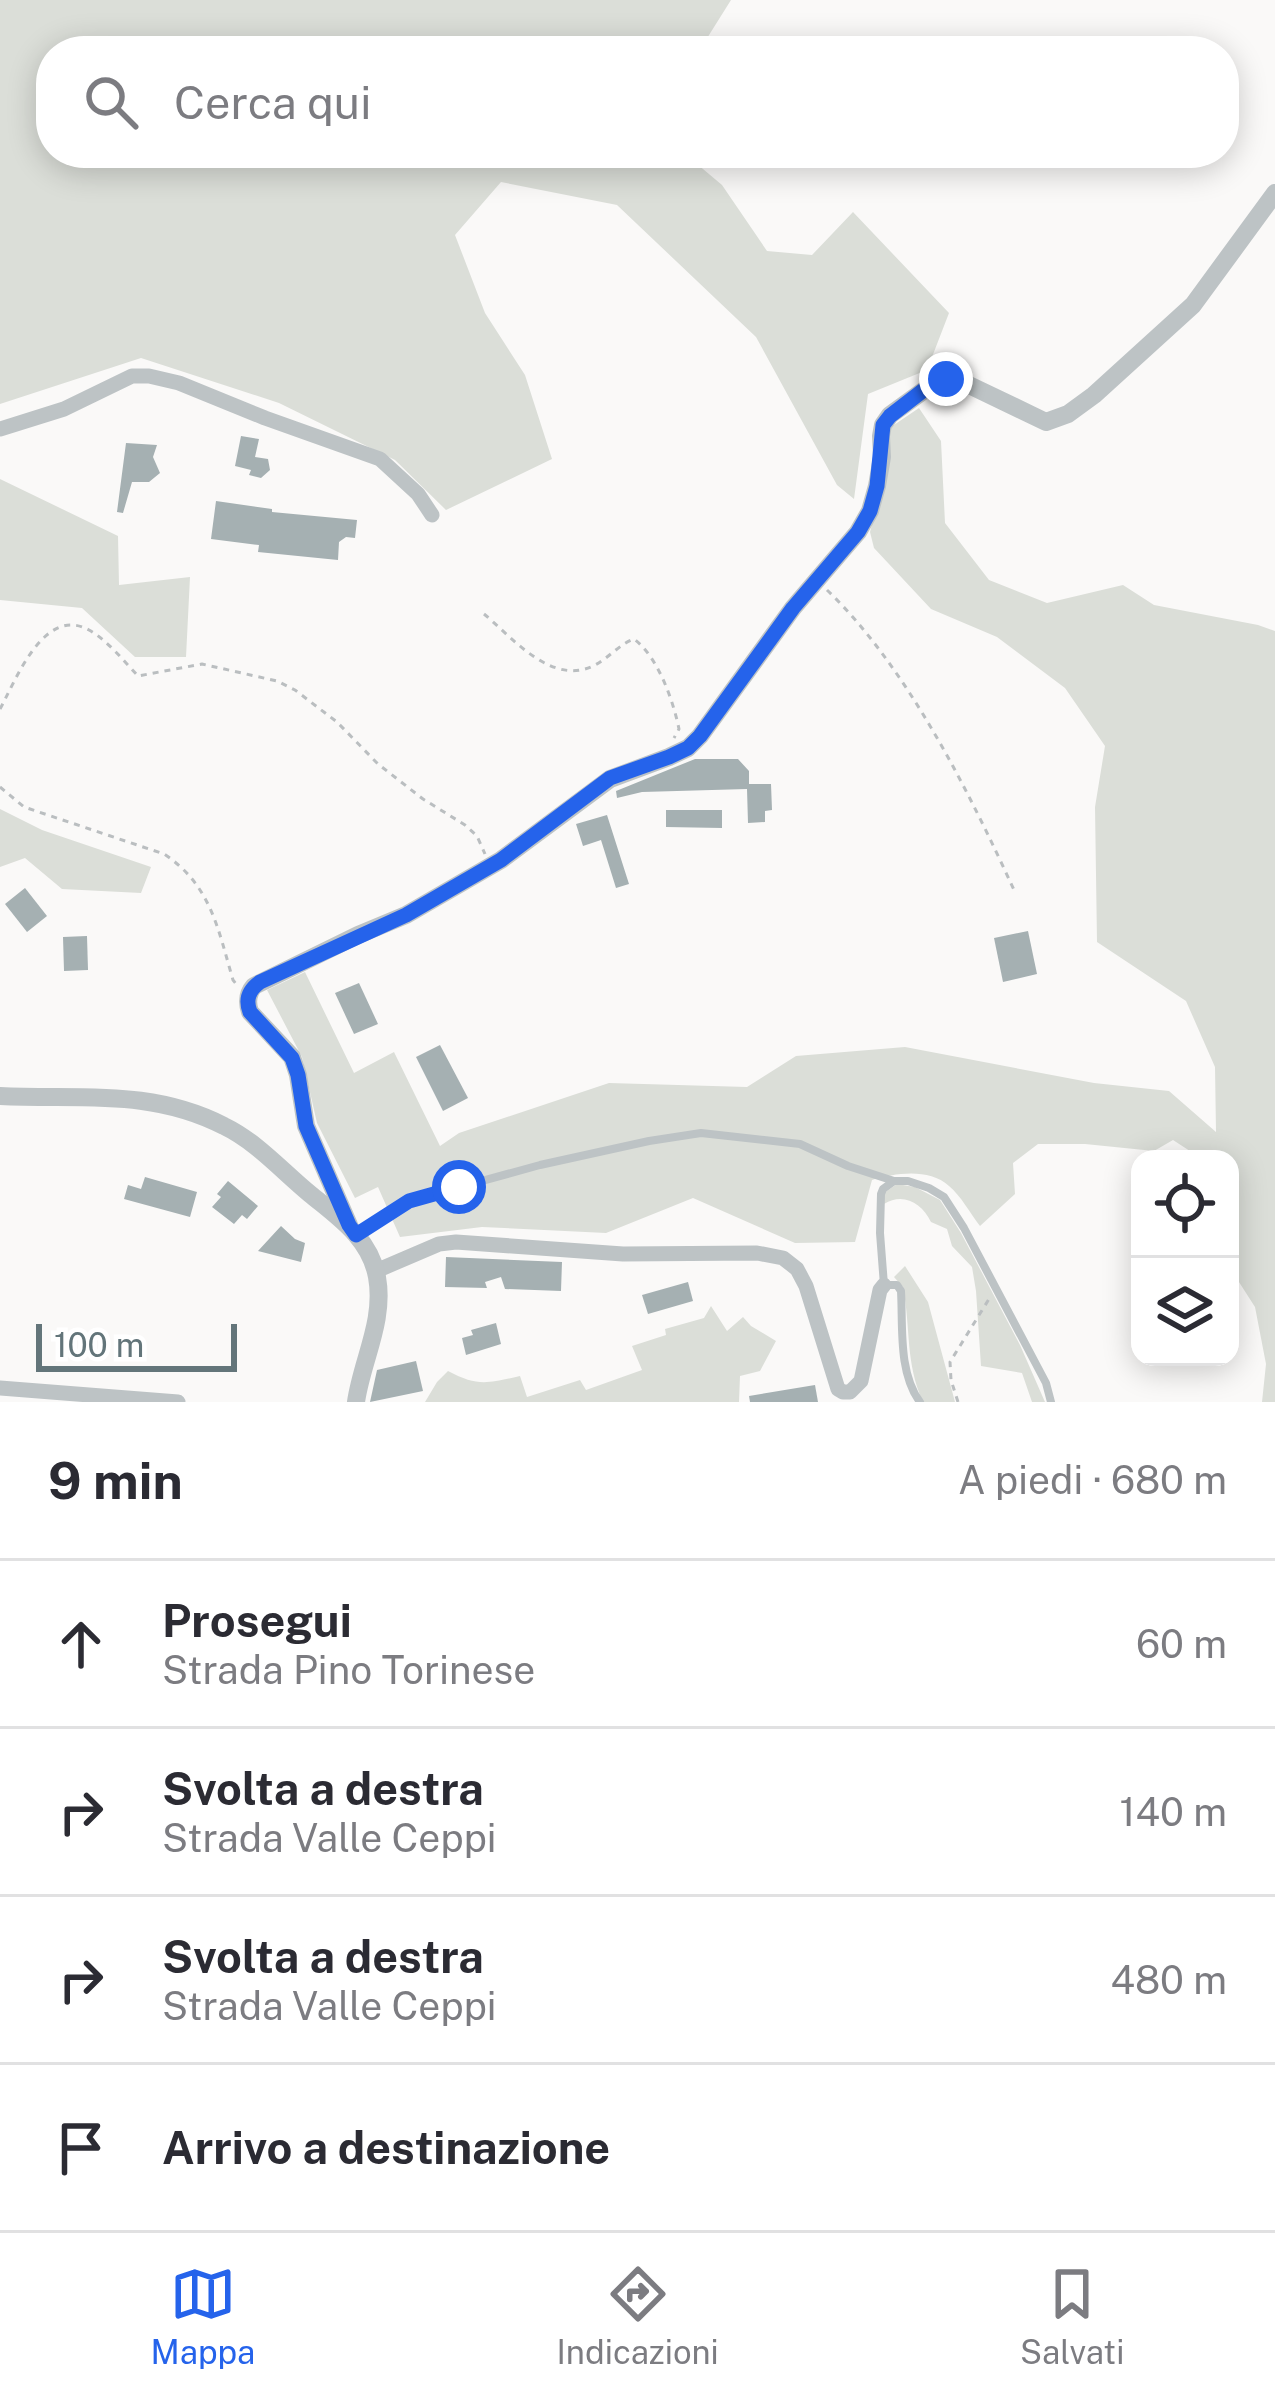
<!DOCTYPE html>
<html lang="it">
<meta charset="utf-8">
<style>
:root{--surface:#fff;--page:#f2f2f3;--text:#2b2b33;--muted:#7c7c81;--line:#e1e1e2;--accent:#2563eb}
body{margin:0;font-family:"Public Sans",sans-serif;background:var(--page);color:var(--text)}
.controls{position:absolute;right:36px;bottom:36px;display:grid;overflow:hidden;border-radius:24px;box-shadow:0 6px 30px #0003}
.controls button{width:108px;height:108px;display:grid;place-items:center;padding:0;border:0;border-bottom:3px solid var(--line);background:var(--surface);color:var(--text);font:60px sans-serif}
.scale{position:absolute;left:36px;bottom:30px;width:201px;box-sizing:border-box;padding-left:12px;border:6px solid #63757a;border-top:0;font-size:33px;line-height:42px;white-space:nowrap;color:#63757a;-webkit-text-stroke:9px #fff;paint-order:stroke}
.stop{position:absolute;width:36px;height:36px;margin:-27px;border:9px solid #2563eb;border-radius:50%;background:#fff}
.stop.end{background:#2563eb;border-color:#fff;box-shadow:0 3px 12px #0008}
.list{margin:0;padding:0;list-style:none}
h2{display:flex;justify-content:space-between;align-items:center;height:156px;margin:0;padding:0 48px;font-size:51px}
h2 small{font-size:39px;font-weight:400;color:var(--muted)}
.list li{display:grid;grid-template-columns:78px 1fr auto;gap:36px;align-items:center;box-sizing:border-box;height:168px;padding:0 48px;border-top:3px solid var(--line)}
.list b{display:block;font-size:45px;white-space:nowrap}
.list p{margin:0;font-size:39px;white-space:nowrap;color:var(--muted)}
.list em{font-size:39px;font-style:normal;color:var(--muted)}
.icon{flex:none;width:66px;height:66px;fill:none;stroke:currentColor;stroke-width:2;stroke-linecap:round;stroke-linejoin:round}
.map{position:relative;flex:none;width:1275px;height:1402px;overflow:hidden}
.search{position:absolute;background:var(--surface);box-shadow:0 6px 30px #0003;left:36px;right:36px;top:36px;height:132px;display:flex;align-items:center;gap:30px;box-sizing:border-box;padding:0 42px;border-radius:48px;color:var(--muted);font-size:45px}
.sheet{height:828px;background:var(--surface)}
nav{display:flex;justify-content:space-around;align-items:center;box-sizing:border-box;height:168px;border-top:3px solid var(--line);background:var(--surface);font-size:33px;color:var(--muted)}
nav a{display:grid;justify-items:center;gap:6px}
nav .on{color:var(--accent)}
.map>svg:first-child{display:block}
</style>
<div class="map">
<svg width="1275" height="1402" viewBox="0 0 1275 1402">
<rect width="100%" height="100%" fill="#faf9f8"/>
<g fill="#dbded8">
<path d="M 0,0 L 731,0 L 699,51 L 51,51 L 51,153 L 684,153 L 722,185 L 767,251 L 812,255 L 853,212 L 949,313 L 927,370 L 868,394 L 854,499 L 837,485 L 756,337 L 617,205 L 501,182 L 455,235 L 485,313 L 525,375 L 552,459 L 446,510 L 395,460 L 279,403 L 141,358 L 0,404 Z"/>
<path d="M 919,408 L 941,441 L 945,523 L 989,580 L 1047,603 L 1123,585 L 1154,605 L 1258,625 L 1275,631 L 1275,1402 L 1262,1402 L 1266,1364 L 1255,1307 L 1230,1268 L 1230,1159 L 1194,1159 L 1193,1153 L 1173,1140 L 1154,1151 L 1085,1144 L 1038,1144 L 1013,1163 L 1015,1194 L 980,1226 C 970,1213 961,1196 949,1186 C 929,1168 896,1173 872,1180 L 855,1242 L 795,1243 L 693,1198 L 606,1233 L 482,1227 L 400,1237 L 378,1187 L 355,1198 L 317,1123 L 302,1057 L 267,990 L 305,972 L 354,1073 L 394,1052 L 440,1146 L 459,1133 L 609,1083 L 747,1087 L 796,1056 L 905,1047 L 1094,1083 L 1169,1091 L 1216,1132 L 1215,1067 L 1186,1001 L 1097,942 L 1095,807 L 1105,746 L 1065,688 L 997,637 L 931,609 L 874,548 L 870,532 L 885,474 L 888,429 Z"/>
<path d="M 0,479 L 118,536 L 119,585 L 190,577 L 186,657 L 135,657 L 82,608 L 0,600 Z"/>
<path d="M 0,809 L 42,830 L 151,867 L 141,893 L 62,889 L 25,858 L 0,867 Z"/>
<path d="M 897,1184 L 915,1187 L 940,1200 L 961,1233 L 1020,1345 L 1045,1402 L 1032,1402 L 1022,1373 L 981,1366 L 976,1291 L 972,1267 L 952,1246 L 947,1229 L 931,1222 C 922,1203 903,1192 884,1204 L 884,1193 Z"/>
<path d="M 905,1266 L 928,1302 L 955,1402 L 923,1402 C 905,1362 911,1329 903,1287 L 894,1277 Z"/>
<path d="M 711,1306 L 727,1331 L 743,1317 L 751,1326 L 776,1341 L 760,1371 L 740,1376 L 739,1402 L 425,1402 L 437,1382 L 448,1371 C 478,1387 488,1383 520,1376 L 527,1397 L 580,1380 L 586,1390 L 642,1370 L 632,1346 L 666,1335 L 665,1329 L 704,1318 Z"/>
</g>
<g fill="#a5b0b2">
<path d="M 241,436 L 259,439 L 255,457 L 268,459 L 270,470 L 261,478 L 249,475 L 251,470 L 235,466 Z"/>
<path d="M 126,443 L 157,445 L 153,457 L 160,473 L 149,482 L 132,482 L 123,513 L 117,512 Z"/>
<path d="M 216,501 L 272,509 L 272,512 L 357,520 L 355,538 L 346,537 L 339,542 L 338,560 L 258,552 L 259,545 L 211,539 Z"/>
<path d="M 695,759 L 738,759 L 749,771 L 749,784 L 771,784 L 772,810 L 765,811 L 765,822 L 748,823 L 747,789 L 642,792 L 617,798 L 616,791 Z"/>
<path d="M 666,810 L 722,810 L 722,828 L 666,827 Z"/>
<path d="M 607,815 L 629,884 L 616,888 L 601,840 L 583,846 L 576,824 Z"/>
<path d="M 25,888 L 47,916 L 27,932 L 5,904 Z"/>
<path d="M 1028,931 L 1037,974 L 1003,982 L 994,938 Z"/>
<path d="M 87,936 L 88,970 L 64,971 L 63,937 Z"/>
<path d="M 359,983 L 378,1024 L 354,1034 L 335,993 Z"/>
<path d="M 440,1045 L 468,1098 L 443,1111 L 416,1057 Z"/>
<path d="M 145,1177 L 197,1192 L 190,1217 L 124,1199 L 128,1185 L 141,1189 Z"/>
<path d="M 228,1181 L 258,1206 L 247,1219 L 242,1215 L 234,1224 L 212,1207 L 221,1197 L 217,1194 Z"/>
<path d="M 281,1226 L 295,1239 L 305,1243 L 301,1262 L 258,1251 Z"/>
<path d="M 446,1257 L 562,1262 L 561,1291 L 505,1289 L 501,1277 L 485,1282 L 487,1288 L 445,1287 Z"/>
<path d="M 688,1282 L 693,1301 L 648,1314 L 642,1295 Z"/>
<path d="M 496,1323 L 501,1344 L 466,1355 L 462,1338 L 473,1335 L 471,1330 Z"/>
<path d="M 416,1361 L 423,1391 L 370,1402 L 377,1370 Z"/>
<path d="M 815,1385 L 818,1402 L 750,1402 L 749,1396 Z"/>
</g>
<g fill="none" stroke-linecap="round" stroke-linejoin="round">
<g stroke="#babec0" stroke-width="3" stroke-dasharray="6 6" stroke-linecap="butt">
<path d="M 827,590 C 907,667 968,790 1014,890"/>
<path d="M 484,614 C 512,637 551,686 593,666 C 608,659 618,645 634,639 C 658,657 673,700 679,729 L 674,738"/>
<path d="M 0,709 C 16,680 44,605 89,630 C 107,640 124,661 138,676 L 202,664 L 277,681 L 295,690 L 337,722 L 378,764 L 423,799 L 465,825 L 477,836 L 485,854"/>
<path d="M 0,787 L 24,807 L 164,854 C 211,885 218,929 233,980 L 237,985"/>
<path d="M 958,1402 L 951,1380 L 950,1362 L 989,1299"/>
</g>
<g stroke="#bdc3c5" stroke-width="8">
<path d="M 357,1234 L 409,1201 L 540,1165 L 649,1141 L 701,1133 L 800,1144 L 848,1166 L 894,1181"/>
<path d="M 920,1402 C 898,1372 903,1326 901,1291 L 897,1285 L 884,1285 L 880,1233 L 881,1194 L 883,1189 L 894,1181 L 908,1181 L 929,1188 L 944,1197 L 964,1228 L 1046,1383 L 1051,1402"/>
</g>
<g stroke="#bdc3c5" stroke-width="15">
<path d="M 0,429 L 64,409 L 132,376 L 149,376 L 179,383 L 265,418 L 380,459 L 418,494 L 432,515"/>
<path d="M 376,1271 L 439,1244 L 456,1242 L 623,1254 L 757,1253 L 783,1258 L 797,1269 L 806,1286 L 838,1389 L 843,1392 L 850,1392 L 861,1381 L 880,1290 L 884,1285"/>
<path d="M 0,1388 L 178,1402"/>
</g>
<g stroke="#bdc3c5" stroke-width="18">
<path d="M 0,1096 C 79,1100 150,1088 224,1126 C 257,1142 282,1171 310,1194 C 338,1217 370,1238 377,1277 C 385,1321 362,1360 356,1402"/>
<path d="M 349,1225 L 306,1126 L 298,1075 L 292,1057 L 250,1012 C 247,1003 247,994 254,986 L 358,935 L 406,915 L 501,860 L 610,779 L 669,757 L 688,748 L 700,736 L 793,608 L 858,532 L 870,511 L 877,486 L 882,457 L 881,436 L 883,425 L 890,415 L 934,383 L 946,379 L 969,385 L 1046,422 L 1068,414 L 1094,395 L 1193,305 L 1275,193"/>
</g>
</g>
<g fill="none" stroke-linecap="round" stroke-linejoin="round">
<path stroke="#2563eb" stroke-width="15" d="M 459,1187 L 409,1201 L 356,1235 L 349,1225 L 306,1126 L 298,1075 L 292,1058 L 250,1012 C 245,999 249,990 260,982 L 406,915 L 501,860 L 610,778 L 669,757 L 688,748 L 700,736 L 793,608 L 858,532 L 870,511 L 877,486 L 883,425 L 890,416 L 934,382 L 946,379"/>
</g>
</svg>
<div class="controls">
<button><svg class="icon" aria-label="locate" viewBox="0 0 24 24"><circle cx="12" cy="12" r="6"/><path d="M12 2v4M12 18v4M2 12h4M18 12h4"/></svg></button>
<button><svg class="icon" aria-label="layers" viewBox="0 0 24 24"><path d="M12 4l9 5-9 5-9-5zM3 14l9 5 9-5"/></svg></button>
</div>
<div class="scale">100 m</div>
<div class="stop" style="left:459px;top:1187px"></div>
<div class="stop end" style="left:946px;top:379px"></div>
<div class="search"><svg class="icon" aria-label="search" viewBox="0 0 24 24"><circle cx="10" cy="10" r="6"/><path d="M15 15l6 6"/></svg>Cerca qui</div>
</div>
<section class="sheet">
<h2>9 min<small>A piedi · 680 m</small></h2>
<ul class="list">
<li><svg class="icon" aria-label="ahead" viewBox="0 0 24 24"><path d="M12 20V5M6 11l6-6 6 6"/></svg><div><b>Prosegui</b><p>Strada Pino Torinese</p></div><em>60 m</em></li>
<li><svg class="icon" aria-label="right" viewBox="0 0 24 24"><path d="M7 20v-9h11M14 6l5 5-5 5"/></svg><div><b>Svolta a destra</b><p>Strada Valle Ceppi</p></div><em>140 m</em></li>
<li><svg class="icon" aria-label="right" viewBox="0 0 24 24"><path d="M7 20v-9h11M14 6l5 5-5 5"/></svg><div><b>Svolta a destra</b><p>Strada Valle Ceppi</p></div><em>480 m</em></li>
<li><svg class="icon" aria-label="arrive" viewBox="0 0 24 24"><path d="M6 21V4h12l-3 4 3 4H6"/></svg><div><b>Arrivo a destinazione</b></div></li>
</ul>
</section>
<nav>
<a class="on"><svg class="icon" aria-label="map" viewBox="0 0 24 24"><path d="M3 6l6-2 6 2 6-2v14l-6 2-6-2-6 2zM9 4v14M15 6v14"/></svg>Mappa</a>
<a><svg class="icon" aria-label="directions" viewBox="0 0 24 24"><path d="M12 3l9 9-9 9-9-9zM9 14v-3h6M13 9l2 2-2 2"/></svg>Indicazioni</a>
<a><svg class="icon" aria-label="saved" viewBox="0 0 24 24"><path d="M7 4h10v16l-5-4-5 4z"/></svg>Salvati</a>
</nav>
